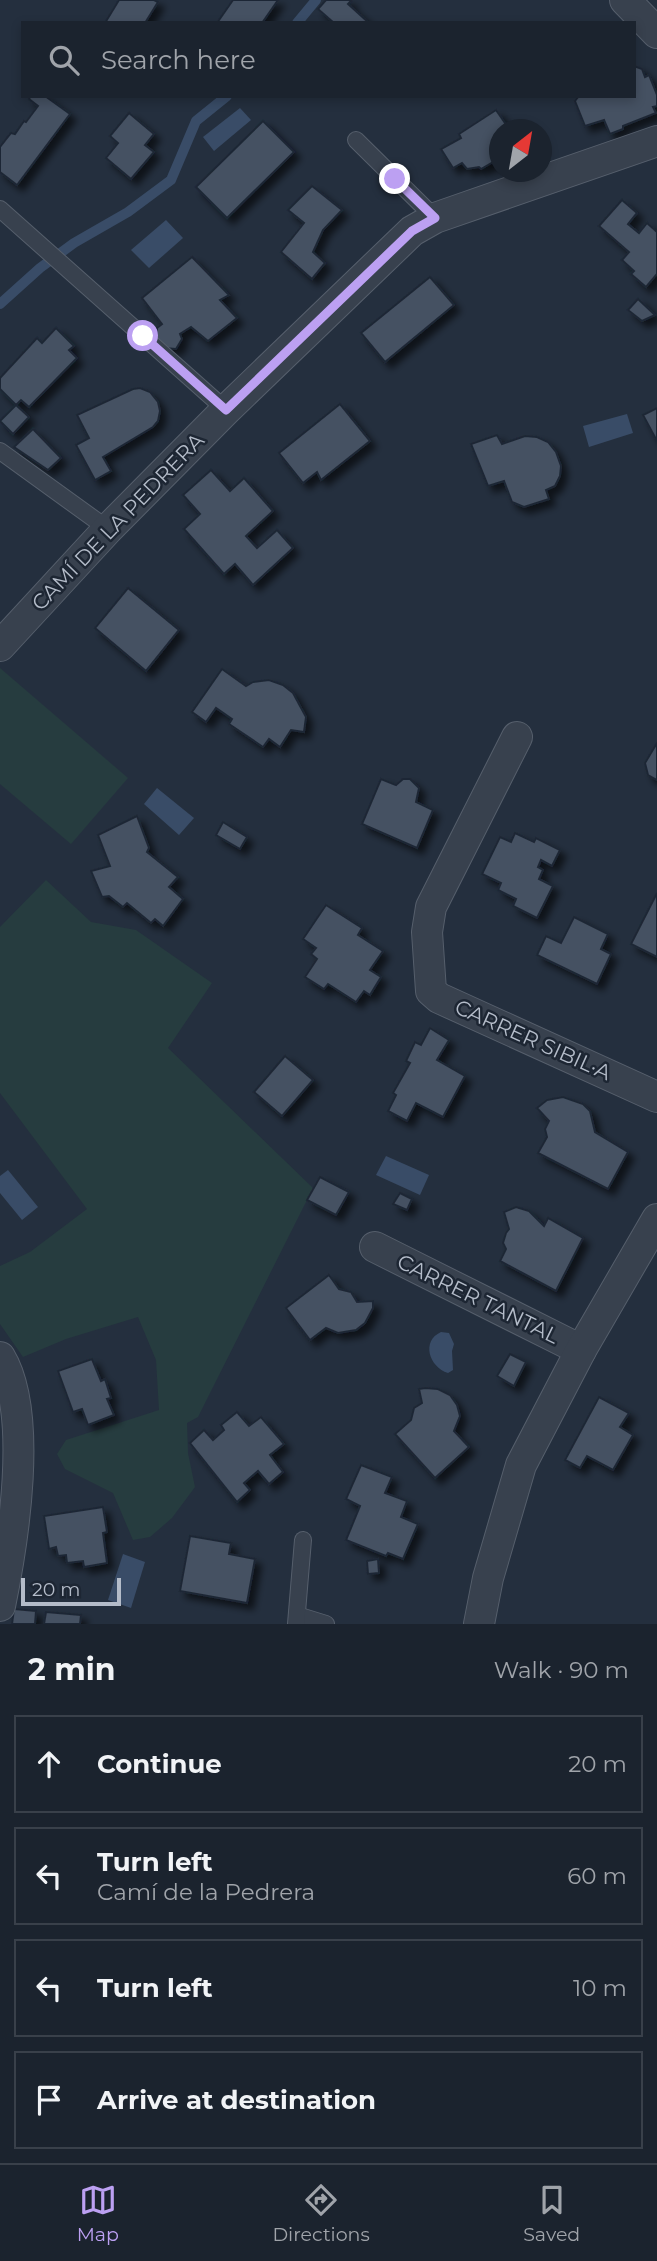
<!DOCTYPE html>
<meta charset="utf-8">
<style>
:root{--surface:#1b232e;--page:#282f3a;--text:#f1f3f6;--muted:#a0a4aa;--line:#39404a;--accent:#bca0f2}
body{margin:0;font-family:Montserrat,sans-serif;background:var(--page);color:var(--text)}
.compass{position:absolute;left:489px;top:119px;width:63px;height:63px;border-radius:50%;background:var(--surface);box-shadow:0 4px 10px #0003;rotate:31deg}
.scale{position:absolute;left:21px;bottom:18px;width:100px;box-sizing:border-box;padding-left:7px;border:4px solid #b4bcc9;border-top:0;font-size:19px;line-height:24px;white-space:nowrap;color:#b4bcc9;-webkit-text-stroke:5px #1d2633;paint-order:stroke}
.stop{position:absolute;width:21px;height:21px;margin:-16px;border:5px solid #bca0f2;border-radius:50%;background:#fff}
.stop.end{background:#bca0f2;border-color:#fff;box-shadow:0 2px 7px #0008}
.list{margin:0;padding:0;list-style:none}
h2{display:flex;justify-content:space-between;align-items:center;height:91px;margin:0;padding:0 28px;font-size:30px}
h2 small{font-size:23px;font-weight:400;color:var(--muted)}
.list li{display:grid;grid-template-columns:46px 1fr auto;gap:21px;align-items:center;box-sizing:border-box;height:98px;margin:0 14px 14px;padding:0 14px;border:2px solid var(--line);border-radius:0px}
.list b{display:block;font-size:26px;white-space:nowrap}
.list p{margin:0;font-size:23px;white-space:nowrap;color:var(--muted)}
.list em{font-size:23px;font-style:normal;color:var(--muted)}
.icon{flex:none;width:38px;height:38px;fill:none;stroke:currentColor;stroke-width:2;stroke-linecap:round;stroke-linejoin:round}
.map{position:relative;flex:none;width:657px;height:1624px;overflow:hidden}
.search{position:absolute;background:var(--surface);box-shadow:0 4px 10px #0003;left:21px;right:21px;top:21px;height:77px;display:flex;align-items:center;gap:18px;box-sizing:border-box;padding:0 24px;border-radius:0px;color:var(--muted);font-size:26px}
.sheet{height:539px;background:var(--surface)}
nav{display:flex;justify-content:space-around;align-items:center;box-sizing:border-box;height:98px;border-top:2px solid var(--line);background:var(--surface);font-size:19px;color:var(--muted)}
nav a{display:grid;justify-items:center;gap:4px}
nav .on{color:var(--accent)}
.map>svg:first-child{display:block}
</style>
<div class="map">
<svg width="657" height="1624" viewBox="0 0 657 1624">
<defs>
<filter id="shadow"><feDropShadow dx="6" dy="6" stdDeviation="3.5" flood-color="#0009"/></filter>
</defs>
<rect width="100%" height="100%" fill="#242f3e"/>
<g fill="#263c3f">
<path d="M 0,668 L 128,778 L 71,844 L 0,784 Z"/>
<path d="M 46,880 L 91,922 L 136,930 L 212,983 L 168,1048 L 313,1188 L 198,1417 L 187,1423 L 188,1453 L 195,1487 L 172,1518 L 150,1537 L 133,1540 L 113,1493 L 65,1469 L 57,1454 L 66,1440 L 159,1410 L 156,1360 L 138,1317 L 66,1339 L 23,1357 L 0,1324 L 0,1266 L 30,1252 L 87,1209 L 0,1093 L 0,927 Z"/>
</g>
<g fill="#394c67">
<path d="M 240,108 L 251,120 L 214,151 L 203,137 Z"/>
<path d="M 166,220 L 183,238 L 149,268 L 131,250 Z"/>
<path d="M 627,414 L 633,433 L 589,447 L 583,426 Z"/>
<path d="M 157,788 L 194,818 L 179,835 L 144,804 Z"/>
<path d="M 386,1156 L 429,1175 L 420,1195 L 376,1175 Z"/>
<path d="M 8,1170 L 38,1207 L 22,1220 L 0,1193 L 0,1176 Z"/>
<path d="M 441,1332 L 449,1333 L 454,1344 L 452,1351 L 453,1370 L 448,1373 C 429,1367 421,1341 441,1332 Z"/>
<path d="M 123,1554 L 145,1562 L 131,1608 L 108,1600 Z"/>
</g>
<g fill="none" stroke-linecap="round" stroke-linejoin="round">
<g stroke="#394c67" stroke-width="10">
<path d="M 297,23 L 316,0"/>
<path d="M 0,304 L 40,268 L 74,243 L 128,212 L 171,180 L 196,121 L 227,96"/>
</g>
</g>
<g fill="#455162" stroke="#1f2835" stroke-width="2" filter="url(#shadow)">
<path d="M 119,0 L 154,0 L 158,2 L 145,23 L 105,23 Z"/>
<path d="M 233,0 L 278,0 L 262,23 L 217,23 Z"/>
<path d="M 326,0 L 349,0 L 351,1 L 348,4 L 369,23 L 334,23 L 318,9 Z"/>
<path d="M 634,66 L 642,69 L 645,77 L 649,75 L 657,95 L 657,106 L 653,107 L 656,113 L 623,126 L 623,129 L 610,134 L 604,120 L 585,126 L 575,101 L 579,96 L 634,96 Z"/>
<path d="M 31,96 L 45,96 L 70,114 L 17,185 L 0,172 L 0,147 L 11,133 L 15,134 L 24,121 L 26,122 L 38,106 L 29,99 Z"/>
<path d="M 496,110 L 507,126 L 515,121 L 520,130 L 500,130 L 500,158 L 481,169 L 479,167 L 467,169 L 462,163 L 453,168 L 441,149 L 461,138 L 459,134 Z"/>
<path d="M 129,113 L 154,134 L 145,145 L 154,152 L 131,179 L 106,158 L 118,143 L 110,136 Z"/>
<path d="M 263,121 L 294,152 L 227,218 L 196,187 Z"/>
<path d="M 312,186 L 342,210 L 323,230 L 313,252 L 325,263 L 312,279 L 281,252 L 304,223 L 288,210 Z"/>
<path d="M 622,200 L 637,213 L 628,224 L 639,233 L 647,223 L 657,232 L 657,274 L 646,287 L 631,274 L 634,271 L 622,260 L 629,252 L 599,226 Z"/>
<path d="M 192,257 L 229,295 L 220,300 L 237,318 L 208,341 L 191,327 L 180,334 L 182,339 L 176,349 L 164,348 L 157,340 L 157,328 L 162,324 L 142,298 Z"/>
<path d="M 430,277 L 454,305 L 385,362 L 361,333 Z"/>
<path d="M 638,299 L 655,315 L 642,321 L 628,310 Z"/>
<path d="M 56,328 L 74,346 L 69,350 L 77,358 L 29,407 L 21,400 L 16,405 L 0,389 L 0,378 L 37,338 L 42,343 Z"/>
<path d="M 140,388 L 150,392 L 158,402 L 160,411 L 158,421 L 153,427 L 103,457 L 111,471 L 95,480 L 76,445 L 89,438 L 77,415 L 133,389 Z"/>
<path d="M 340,404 L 370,441 L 321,480 L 317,472 L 303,483 L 279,453 Z"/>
<path d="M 16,405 L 29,417 L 13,434 L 0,421 Z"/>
<path d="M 657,408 L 657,441 L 643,415 Z"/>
<path d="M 33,429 L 61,458 L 48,470 L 14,447 Z"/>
<path d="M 497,435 L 502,444 L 525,436 L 537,437 L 548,442 L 556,452 L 561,466 L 560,476 L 555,486 L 546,490 L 549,499 L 524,507 L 512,502 L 504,481 L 488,486 L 471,444 Z"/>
<path d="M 211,470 L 230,491 L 244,478 L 273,511 L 246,536 L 257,548 L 277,530 L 293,548 L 253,585 L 235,564 L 224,574 L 184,529 L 200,514 L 183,495 Z"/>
<path d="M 128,588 L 179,630 L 146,671 L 95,628 Z"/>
<path d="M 222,669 L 246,686 L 253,682 L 269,680 L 283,685 L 293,693 L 306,717 L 304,732 L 291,730 L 280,747 L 269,739 L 263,747 L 229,724 L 232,719 L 216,708 L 206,722 L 192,712 Z"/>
<path d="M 657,743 L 657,780 L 648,775 L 645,763 Z"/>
<path d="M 381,779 L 396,785 L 403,779 L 410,779 L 419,788 L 416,802 L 433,810 L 417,848 L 362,824 Z"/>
<path d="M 137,816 L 149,848 L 147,852 L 178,877 L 169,887 L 183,899 L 163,926 L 155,919 L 151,923 L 127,903 L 123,907 L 109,896 L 102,897 L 91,871 L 110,866 L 98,835 Z"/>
<path d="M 223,822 L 247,837 L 240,849 L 216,835 Z"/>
<path d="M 515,833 L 534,842 L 536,838 L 560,850 L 552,866 L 541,860 L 538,867 L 543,870 L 539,879 L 553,886 L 537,918 L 513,906 L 516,899 L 498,890 L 501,883 L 482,874 L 500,837 L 511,842 Z"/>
<path d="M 657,893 L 657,957 L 631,944 Z"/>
<path d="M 326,905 L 362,928 L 358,935 L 383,951 L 370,970 L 381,977 L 370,995 L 364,991 L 356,1002 L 328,984 L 324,989 L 305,977 L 317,959 L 311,954 L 316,948 L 303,939 Z"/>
<path d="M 574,917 L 608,934 L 601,949 L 611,954 L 597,984 L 537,955 L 546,936 L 561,943 Z"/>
<path d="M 430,1028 L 449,1040 L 437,1060 L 465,1076 L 443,1117 L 416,1103 L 407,1121 L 388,1111 L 396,1095 L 393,1093 L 410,1063 L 406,1061 L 415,1042 L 421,1045 Z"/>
<path d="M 285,1056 L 313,1080 L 282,1116 L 254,1092 Z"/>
<path d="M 563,1097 L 583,1104 L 590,1111 L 595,1132 L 628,1152 L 608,1189 L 538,1153 L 547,1137 L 545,1129 L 549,1121 L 537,1108 L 547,1100 Z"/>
<path d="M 320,1177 L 349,1192 L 336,1215 L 307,1200 Z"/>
<path d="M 400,1193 L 412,1199 L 407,1210 L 393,1204 Z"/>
<path d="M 516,1207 L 529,1211 L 544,1226 L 548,1218 L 583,1238 L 556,1291 L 500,1261 L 506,1249 L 503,1243 L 506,1233 L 509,1229 L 504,1212 Z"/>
<path d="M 329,1275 L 339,1289 L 351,1292 L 357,1302 L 373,1301 L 373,1308 L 365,1323 L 356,1330 L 338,1333 L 326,1328 L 310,1340 L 286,1308 Z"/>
<path d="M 510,1354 L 526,1362 L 514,1386 L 497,1376 Z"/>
<path d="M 92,1359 L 101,1381 L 105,1379 L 111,1398 L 107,1399 L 114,1415 L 88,1425 L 82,1409 L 73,1412 L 58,1371 Z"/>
<path d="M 425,1388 L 438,1389 L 450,1395 L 457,1405 L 460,1416 L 454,1431 L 469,1447 L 435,1478 L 395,1434 L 411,1420 L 414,1408 L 422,1403 L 419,1389 Z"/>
<path d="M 599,1397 L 629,1413 L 620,1427 L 633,1435 L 613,1470 L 587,1456 L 580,1468 L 565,1460 Z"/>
<path d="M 237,1412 L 249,1426 L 261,1417 L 284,1444 L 270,1455 L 283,1472 L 269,1484 L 258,1471 L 244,1483 L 250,1490 L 237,1502 L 190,1443 L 204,1430 L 213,1440 L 224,1430 L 221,1425 Z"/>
<path d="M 361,1465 L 392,1477 L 385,1493 L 407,1501 L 401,1517 L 418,1524 L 403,1559 L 388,1553 L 386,1556 L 346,1540 L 360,1506 L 346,1499 Z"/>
<path d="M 103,1507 L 107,1532 L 103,1533 L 107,1563 L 84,1567 L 83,1561 L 67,1563 L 66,1555 L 58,1556 L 56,1547 L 49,1549 L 44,1516 Z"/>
<path d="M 190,1536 L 231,1543 L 229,1554 L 255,1559 L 247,1603 L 180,1591 Z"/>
<path d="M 378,1559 L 379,1573 L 368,1574 L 367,1561 Z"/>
<path d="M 14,1609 L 36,1611 L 35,1624 L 12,1624 Z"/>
<path d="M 46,1612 L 81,1615 L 80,1624 L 44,1624 Z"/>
</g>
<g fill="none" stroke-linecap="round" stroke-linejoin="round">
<g stroke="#565f6c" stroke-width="18">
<g id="lane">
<path d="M 356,140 L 435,218"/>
<path d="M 0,209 L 226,410"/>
<path d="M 0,451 L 108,529"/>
<path d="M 297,1615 L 326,1624"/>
<path d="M 296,1624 L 303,1540"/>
</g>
</g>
<g stroke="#565f6c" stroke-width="32">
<g id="street">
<path d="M 625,0 L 657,33"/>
<path d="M 0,646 L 108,529 L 226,410 L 412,231 L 435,218 L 657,141"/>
<path d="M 517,737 L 431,907 L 427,932 L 431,991 L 439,998 L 657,1097"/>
<path d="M 375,1247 L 581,1350"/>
<path d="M 0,1357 C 34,1413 13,1543 0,1606"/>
<path d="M 479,1624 L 488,1578 L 521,1465 L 581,1350 L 657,1219"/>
</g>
</g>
<use href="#lane" stroke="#38414e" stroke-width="16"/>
<use href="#street" stroke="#38414e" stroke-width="30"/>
</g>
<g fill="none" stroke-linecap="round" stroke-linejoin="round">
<path stroke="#bca0f2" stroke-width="9" d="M 143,336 L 226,410 L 412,231 L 435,218 L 395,179"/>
</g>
<g text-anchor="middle" stroke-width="5" stroke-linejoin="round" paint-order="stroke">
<g font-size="21" fill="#b4bcc9" stroke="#1d2633">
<text transform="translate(118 522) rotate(-46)" y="7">CAMÍ DE LA PEDRERA</text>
<text transform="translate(533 1040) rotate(24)" y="7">CARRER SIBIL·A</text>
<text transform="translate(478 1299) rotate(26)" y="7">CARRER TANTAL</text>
</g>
</g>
</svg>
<svg class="compass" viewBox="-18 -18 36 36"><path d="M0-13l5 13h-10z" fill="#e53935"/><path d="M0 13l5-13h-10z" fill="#a0a4aa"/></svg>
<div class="scale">20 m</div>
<div class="stop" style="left:143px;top:336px"></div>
<div class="stop end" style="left:395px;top:179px"></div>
<div class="search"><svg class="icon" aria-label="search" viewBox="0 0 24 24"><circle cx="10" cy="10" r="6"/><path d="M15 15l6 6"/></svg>Search here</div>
</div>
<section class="sheet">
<h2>2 min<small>Walk · 90 m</small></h2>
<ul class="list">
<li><svg class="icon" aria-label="ahead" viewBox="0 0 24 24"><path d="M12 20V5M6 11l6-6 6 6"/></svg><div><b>Continue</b></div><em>20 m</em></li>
<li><svg class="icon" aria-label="left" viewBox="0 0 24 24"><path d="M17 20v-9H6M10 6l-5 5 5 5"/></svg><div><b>Turn left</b><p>Camí de la Pedrera</p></div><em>60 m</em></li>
<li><svg class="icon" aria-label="left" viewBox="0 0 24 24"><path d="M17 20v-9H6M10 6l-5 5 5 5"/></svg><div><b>Turn left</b></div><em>10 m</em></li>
<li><svg class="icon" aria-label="arrive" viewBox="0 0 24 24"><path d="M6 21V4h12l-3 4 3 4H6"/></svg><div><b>Arrive at destination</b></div></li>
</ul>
</section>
<nav>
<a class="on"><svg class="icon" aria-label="map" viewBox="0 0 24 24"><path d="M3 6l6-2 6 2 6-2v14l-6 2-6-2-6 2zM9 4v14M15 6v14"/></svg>Map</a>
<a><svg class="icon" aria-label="directions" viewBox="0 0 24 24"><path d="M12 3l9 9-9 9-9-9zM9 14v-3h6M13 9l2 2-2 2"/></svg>Directions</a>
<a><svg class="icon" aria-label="saved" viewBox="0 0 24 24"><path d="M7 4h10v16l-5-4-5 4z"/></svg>Saved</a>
</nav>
